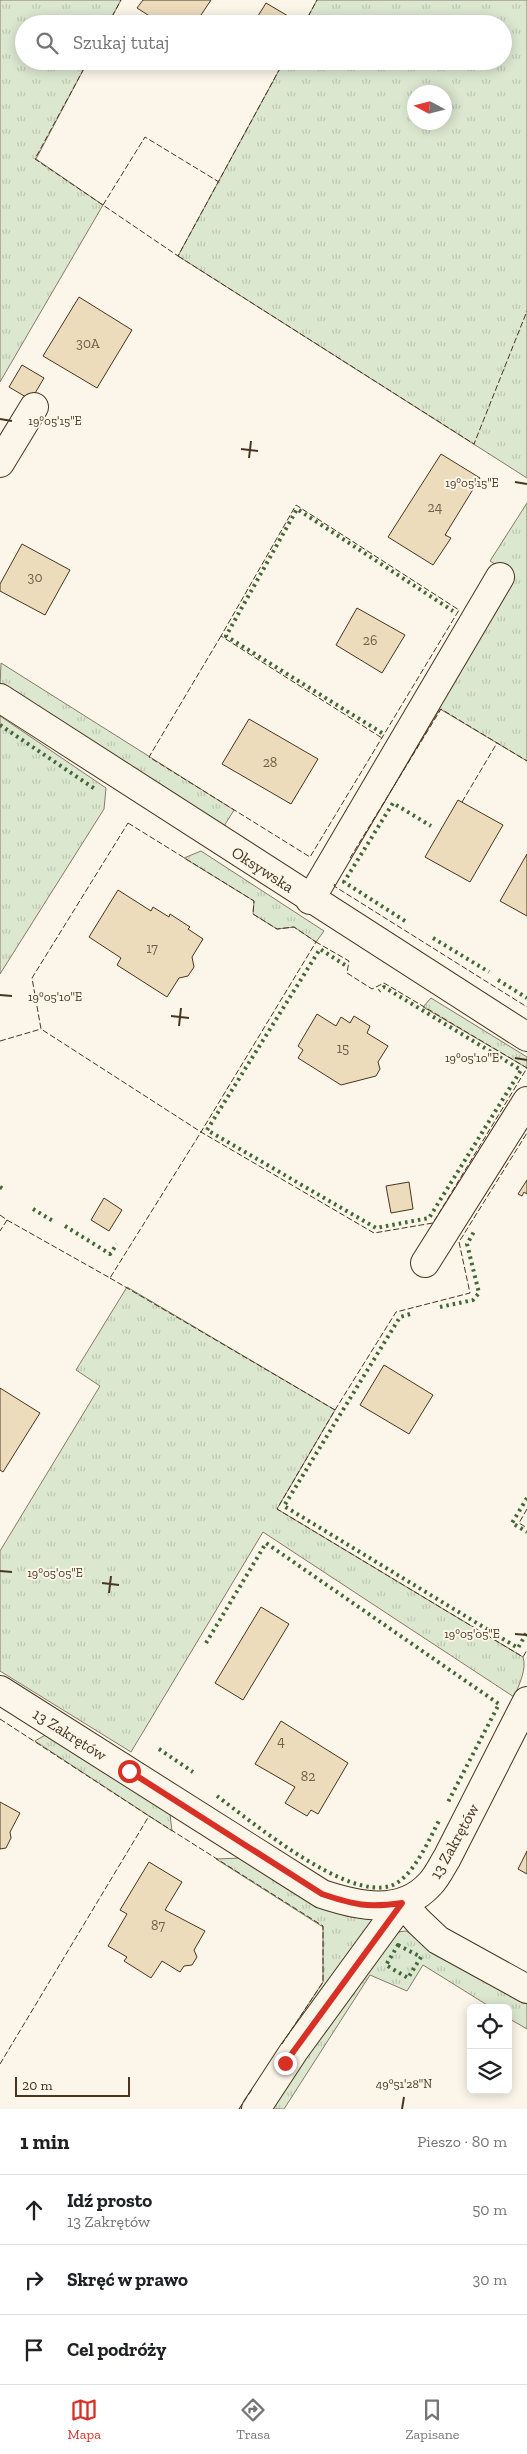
<!DOCTYPE html>
<html lang="pl">
<meta charset="utf-8">
<style>
:root{--surface:#fff;--page:#f6f6f6;--text:#202124;--muted:#757577;--line:#e0e0e0;--accent:#d93025}
body{margin:0;font-family:"Zilla Slab",serif;background:var(--page);color:var(--text)}
.controls{position:absolute;right:15px;bottom:15px;display:grid;overflow:hidden;border-radius:8px;box-shadow:0 2px 12px #0003}
.controls button{width:45px;height:45px;display:grid;place-items:center;padding:0;border:0;border-bottom:1px solid var(--line);background:var(--surface);color:var(--text);font:25px sans-serif}
.compass{position:absolute;left:407px;top:85px;width:45px;height:45px;border-radius:50%;background:var(--surface);box-shadow:0 2px 12px #0003;rotate:277deg}
.scale{position:absolute;left:15px;bottom:12px;width:115px;box-sizing:border-box;padding-left:5px;border:2px solid #4a3520;border-top:0;font-size:14px;line-height:18px;white-space:nowrap;color:#4a3520;-webkit-text-stroke:4px #fbf6e9;paint-order:stroke}
.stop{position:absolute;width:15px;height:15px;margin:-11px;border:4px solid #d93025;border-radius:50%;background:#fff}
.stop.end{background:#d93025;border-color:#fff;box-shadow:0 1px 5px #0008}
.list{margin:0;padding:0;list-style:none}
h2{display:flex;justify-content:space-between;align-items:center;height:65px;margin:0;padding:0 20px;font-size:21px}
h2 small{font-size:16px;font-weight:400;color:var(--muted)}
.list li{display:grid;grid-template-columns:32px 1fr auto;gap:15px;align-items:center;box-sizing:border-box;height:70px;padding:0 20px;border-top:1px solid var(--line)}
.list b{display:block;font-size:19px;white-space:nowrap}
.list p{margin:0;font-size:16px;white-space:nowrap;color:var(--muted)}
.list em{font-size:16px;font-style:normal;color:var(--muted)}
.icon{flex:none;width:28px;height:28px;fill:none;stroke:currentColor;stroke-width:2;stroke-linecap:round;stroke-linejoin:round}
.map{position:relative;flex:none;width:527px;height:2109px;overflow:hidden}
.search{position:absolute;background:var(--surface);box-shadow:0 2px 12px #0003;left:15px;right:15px;top:15px;height:55px;display:flex;align-items:center;gap:12px;box-sizing:border-box;padding:0 18px;border-radius:28px;color:var(--muted);font-size:19px}
.sheet{height:275px;background:var(--surface)}
nav{display:flex;justify-content:space-around;align-items:center;box-sizing:border-box;height:70px;border-top:1px solid var(--line);background:var(--surface);font-size:14px;color:var(--muted)}
nav a{display:grid;justify-items:center;gap:2px}
nav .on{color:var(--accent)}
.map>svg:first-child{display:block}
</style>
<div class="map">
<svg width="527" height="2109" viewBox="0 0 527 2109">
<defs>
<pattern id="grass-tufts" width="24" height="20" patternUnits="userSpaceOnUse" patternTransform="scale(1.25)"><rect width="24" height="20" fill="#dce7d0"/><path d="M3 7l-1-3M5 7V3M7 7l1-3M15 17l-1-3M17 17v-4M19 17l1-3" fill="none" stroke="#bec7b2"/></pattern>
</defs>
<rect width="100%" height="100%" fill="#fbf6e9"/>
<g fill="url(#grass-tufts)" stroke="#887966" fill-rule="evenodd">
<path d="M 0,0 L 121,0 L 108,24 L 24,24 L 24,61 L 88,61 L 36,159 L 103,205 L 0,382 Z"/>
<path d="M 317,0 L 527,0 L 527,478 L 178,256 L 284,61 L 503,61 L 503,24 L 304,24 ZM 414,92 L 444,92 L 444,122 L 414,122 Z"/>
<path d="M 527,503 L 527,761 L 440,709 L 334,886 L 437,702 L 515,577 L 490,561 Z"/>
<path d="M 1,663 L 234,810 L 221,831 L 0,687 Z"/>
<path d="M 0,716 L 106,788 L 104,809 L 0,974 Z"/>
<path d="M 201,851 L 324,931 L 316,942 L 294,927 L 277,929 L 253,914 L 254,901 L 184,858 Z"/>
<path d="M 431,998 L 527,1057 L 527,1068 L 423,1007 Z"/>
<path d="M 127,1287 L 335,1410 L 277,1509 L 523,1657 C 527,1669 519,1685 514,1697 L 263,1532 L 131,1752 L 0,1671 L 0,1551 L 100,1386 L 76,1370 Z"/>
<path d="M 47,1734 L 170,1814 L 172,1831 L 35,1741 Z"/>
<path d="M 241,1858 C 273,1877 305,1899 340,1914 C 352,1919 366,1916 378,1922 L 248,2109 L 239,2109 L 323,1982 L 323,1927 L 216,1859 Z"/>
<path d="M 406,1931 L 527,2002 L 527,2029 L 508,2018 L 508,2008 L 492,2008 L 423,1965 L 407,1991 L 370,1975 L 284,2109 L 267,2109 L 397,1932 Z"/>
</g>
<g fill="#ecdcbc" stroke="#4a3520">
<path d="M 143,0 L 211,0 L 195,24 L 162,24 L 137,8 Z"/>
<path d="M 266,3 L 288,16 L 284,24 L 253,24 Z"/>
<path d="M 79,297 L 132,330 L 97,388 L 43,356 Z"/>
<path d="M 22,365 L 44,378 L 31,400 L 9,387 Z"/>
<path d="M 441,454 L 480,478 L 445,535 L 451,538 L 433,565 L 388,537 Z"/>
<path d="M 22,544 L 70,570 L 45,615 L 0,591 L 0,584 Z"/>
<path d="M 357,608 L 405,635 L 382,673 L 336,645 Z"/>
<path d="M 249,719 L 318,759 L 291,804 L 222,764 Z"/>
<path d="M 458,800 L 503,825 L 470,882 L 425,857 Z"/>
<path d="M 527,854 L 527,916 L 500,901 Z"/>
<path d="M 118,890 L 151,911 L 153,907 L 169,917 L 170,914 L 190,927 L 188,929 L 203,939 L 192,957 L 194,967 L 188,976 L 179,978 L 167,997 L 117,965 L 121,958 L 89,937 Z"/>
<path d="M 317,1014 L 336,1026 L 341,1017 L 350,1023 L 354,1016 L 370,1026 L 367,1033 L 388,1046 L 378,1062 L 380,1069 L 376,1076 L 341,1085 L 298,1058 L 303,1050 L 298,1046 Z"/>
<path d="M 527,1180 L 527,1194 L 524,1192 L 522,1196 L 518,1194 Z"/>
<path d="M 409,1182 L 413,1209 L 391,1213 L 386,1186 Z"/>
<path d="M 104,1198 L 122,1210 L 109,1231 L 91,1220 Z"/>
<path d="M 384,1365 L 433,1395 L 409,1434 L 360,1405 Z"/>
<path d="M 0,1388 L 40,1413 L 3,1472 L 0,1470 Z"/>
<path d="M 261,1607 L 289,1624 L 243,1700 L 215,1683 Z"/>
<path d="M 281,1721 L 348,1763 L 318,1814 L 311,1810 L 307,1816 L 285,1803 L 295,1787 L 255,1764 Z"/>
<path d="M 0,1802 L 20,1813 L 10,1832 L 11,1838 L 6,1848 L 0,1849 Z"/>
<path d="M 527,1851 L 527,1874 L 518,1869 Z"/>
<path d="M 149,1862 L 182,1882 L 165,1910 L 205,1931 L 194,1950 L 197,1957 L 192,1965 L 184,1966 L 180,1972 L 162,1961 L 151,1978 L 124,1961 L 127,1957 L 108,1946 L 127,1914 L 120,1910 Z"/>
</g>
<g fill="none" stroke-linecap="round" stroke-linejoin="round">
<g stroke="#4a3520" stroke-width="30">
<g id="minor">
<path d="M 0,463 L 34,407"/>
<path d="M 0,698 L 527,1037"/>
<path d="M 310,900 L 500,577"/>
<path d="M 425,1263 L 527,1101"/>
<path d="M 0,1690 L 322,1894 C 358,1906 401,1916 430,1884 C 437,1877 442,1866 447,1858 L 527,1701"/>
<path d="M 256,2109 L 294,2051 L 402,1903 L 419,1922 L 438,1940 L 527,1989"/>
</g>
</g>
<use href="#minor" stroke="#fbf6e9" stroke-width="28"/>
<g stroke="#436837" stroke-width="4" stroke-dasharray="2.5 4" stroke-linecap="butt">
<path d="M 0,725 L 95,789"/>
<path d="M 382,733 L 226,636 L 297,509 L 453,611"/>
<path d="M 405,921 L 344,882 L 393,803 L 431,826"/>
<path d="M 433,938 L 489,972"/>
<path d="M 345,965 L 320,949 L 207,1130 L 376,1228 L 429,1218 L 521,1070 L 384,987 L 379,991"/>
<path d="M 498,980 L 527,998"/>
<path d="M 0,1187 L 5,1190"/>
<path d="M 33,1209 L 53,1221"/>
<path d="M 65,1226 L 110,1254 L 117,1244"/>
<path d="M 440,1307 L 473,1300 L 479,1293 L 467,1244 L 475,1230"/>
<path d="M 410,1314 L 400,1317 L 284,1506 L 518,1648 L 527,1632"/>
<path d="M 527,1498 L 512,1523 L 527,1532"/>
<path d="M 206,1643 L 266,1543 L 499,1704 L 447,1804"/>
<path d="M 159,1749 L 193,1772"/>
<path d="M 217,1796 C 252,1822 346,1900 390,1886 C 413,1879 429,1839 440,1819"/>
<path d="M 398,1945 L 421,1957 L 408,1978 L 386,1965 Z"/>
</g>
<g stroke="#4a3520" stroke-width="1" stroke-dasharray="6 2.5" stroke-linecap="butt">
<path d="M 108,24 L 121,0"/>
<path d="M 304,24 L 317,0"/>
<path d="M 88,61 L 35,159 L 178,256 L 284,61"/>
<path d="M 103,205 L 145,137 L 219,182"/>
<path d="M 178,256 L 474,444 L 527,311"/>
<path d="M 221,636 L 149,757 L 310,857 L 459,610 L 296,505 L 221,636 L 382,738"/>
<path d="M 462,802 L 497,743"/>
<path d="M 128,823 L 254,901 L 253,914 L 277,929 L 294,927 L 316,942 L 201,1132 L 41,1029 L 32,978 Z"/>
<path d="M 350,858 L 441,709 L 527,761"/>
<path d="M 335,884 L 334,886 L 527,1007"/>
<path d="M 0,1041 L 41,1029"/>
<path d="M 0,1215 L 7,1220 L 0,1231"/>
<path d="M 7,1220 L 110,1278 L 201,1132 L 374,1233 L 433,1223 L 527,1068 L 384,983 L 372,989 L 347,973 L 349,961 L 316,942"/>
<path d="M 110,1278 L 335,1410 L 277,1509 L 523,1657 L 527,1650"/>
<path d="M 335,1410 L 396,1312 L 470,1293 L 459,1242 L 527,1133"/>
<path d="M 527,1509 L 519,1523 L 527,1528"/>
<path d="M 0,1719 L 149,1816"/>
<path d="M 0,2064 L 149,1816 L 323,1926 L 323,1982 L 282,2044"/>
<path d="M 239,2109 L 253,2088"/>
</g>
</g>
<g fill="none" stroke-linecap="round" stroke-linejoin="round">
<path stroke="#d93025" stroke-width="6" d="M 129,1771 L 322,1894 C 355,1905 367,1908 402,1903 L 285,2063"/>
</g>
<path fill="none" stroke="#4a3520" stroke-width="2" d="M 0,419 L 12,421M 241,449 L 258,451M 249,458 L 251,441M 515,482 L 527,484M 0,995 L 12,996M 171,1016 L 189,1018M 179,1026 L 181,1008M 515,1058 L 527,1060M 0,1571 L 12,1572M 102,1583 L 119,1585M 109,1593 L 111,1576M 515,1634 L 527,1635M 402,2109 L 404,2097"/>
<g text-anchor="middle" stroke-width="4" stroke-linejoin="round" paint-order="stroke">
<g font-size="14" fill="#725f47">
<text x="88" y="348">30A</text>
<text x="435" y="512">24</text>
<text x="35" y="582">30</text>
<text x="370" y="645">26</text>
<text x="270" y="767">28</text>
<text x="152" y="953">17</text>
<text x="343" y="1053">15</text>
<text x="281" y="1746">4</text>
<text x="308" y="1781">82</text>
<text x="158" y="1930">87</text>
</g>
<g font-size="16" fill="#4a3520" stroke="#fbf6e9">
<text transform="translate(263 869) rotate(33)" y="6">Oksywska</text>
<text transform="translate(70 1734) rotate(32)" y="6">13 Zakrętów</text>
<text transform="translate(454 1841) rotate(-61)" y="6">13 Zakrętów</text>
</g>
</g>
<g font-size="12" text-anchor="middle" fill="#4a3520" stroke="#fbf6e9" stroke-width="4" stroke-linejoin="round" paint-order="stroke">
<text x="55" y="425">19°05'15"E</text>
<text x="472" y="487">19°05'15"E</text>
<text x="55" y="1001">19°05'10"E</text>
<text x="472" y="1062">19°05'10"E</text>
<text x="55" y="1577">19°05'05"E</text>
<text x="472" y="1638">19°05'05"E</text>
<text x="404" y="2088">49°51'28"N</text>
</g>
</svg>
<div class="controls">
<button><svg class="icon" aria-label="locate" viewBox="0 0 24 24"><circle cx="12" cy="12" r="6"/><path d="M12 2v4M12 18v4M2 12h4M18 12h4"/></svg></button>
<button><svg class="icon" aria-label="layers" viewBox="0 0 24 24"><path d="M12 4l9 5-9 5-9-5zM3 14l9 5 9-5"/></svg></button>
</div>
<svg class="compass" viewBox="-18 -18 36 36"><path d="M0-13l5 13h-10z" fill="#e53935"/><path d="M0 13l5-13h-10z" fill="#757577"/></svg>
<div class="scale">20 m</div>
<div class="stop" style="left:129px;top:1771px"></div>
<div class="stop end" style="left:285px;top:2063px"></div>
<div class="search"><svg class="icon" aria-label="search" viewBox="0 0 24 24"><circle cx="10" cy="10" r="6"/><path d="M15 15l6 6"/></svg>Szukaj tutaj</div>
</div>
<section class="sheet">
<h2>1 min<small>Pieszo · 80 m</small></h2>
<ul class="list">
<li><svg class="icon" aria-label="ahead" viewBox="0 0 24 24"><path d="M12 20V5M6 11l6-6 6 6"/></svg><div><b>Idź prosto</b><p>13 Zakrętów</p></div><em>50 m</em></li>
<li><svg class="icon" aria-label="right" viewBox="0 0 24 24"><path d="M7 20v-9h11M14 6l5 5-5 5"/></svg><div><b>Skręć w prawo</b></div><em>30 m</em></li>
<li><svg class="icon" aria-label="arrive" viewBox="0 0 24 24"><path d="M6 21V4h12l-3 4 3 4H6"/></svg><div><b>Cel podróży</b></div></li>
</ul>
</section>
<nav>
<a class="on"><svg class="icon" aria-label="map" viewBox="0 0 24 24"><path d="M3 6l6-2 6 2 6-2v14l-6 2-6-2-6 2zM9 4v14M15 6v14"/></svg>Mapa</a>
<a><svg class="icon" aria-label="directions" viewBox="0 0 24 24"><path d="M12 3l9 9-9 9-9-9zM9 14v-3h6M13 9l2 2-2 2"/></svg>Trasa</a>
<a><svg class="icon" aria-label="saved" viewBox="0 0 24 24"><path d="M7 4h10v16l-5-4-5 4z"/></svg>Zapisane</a>
</nav>
